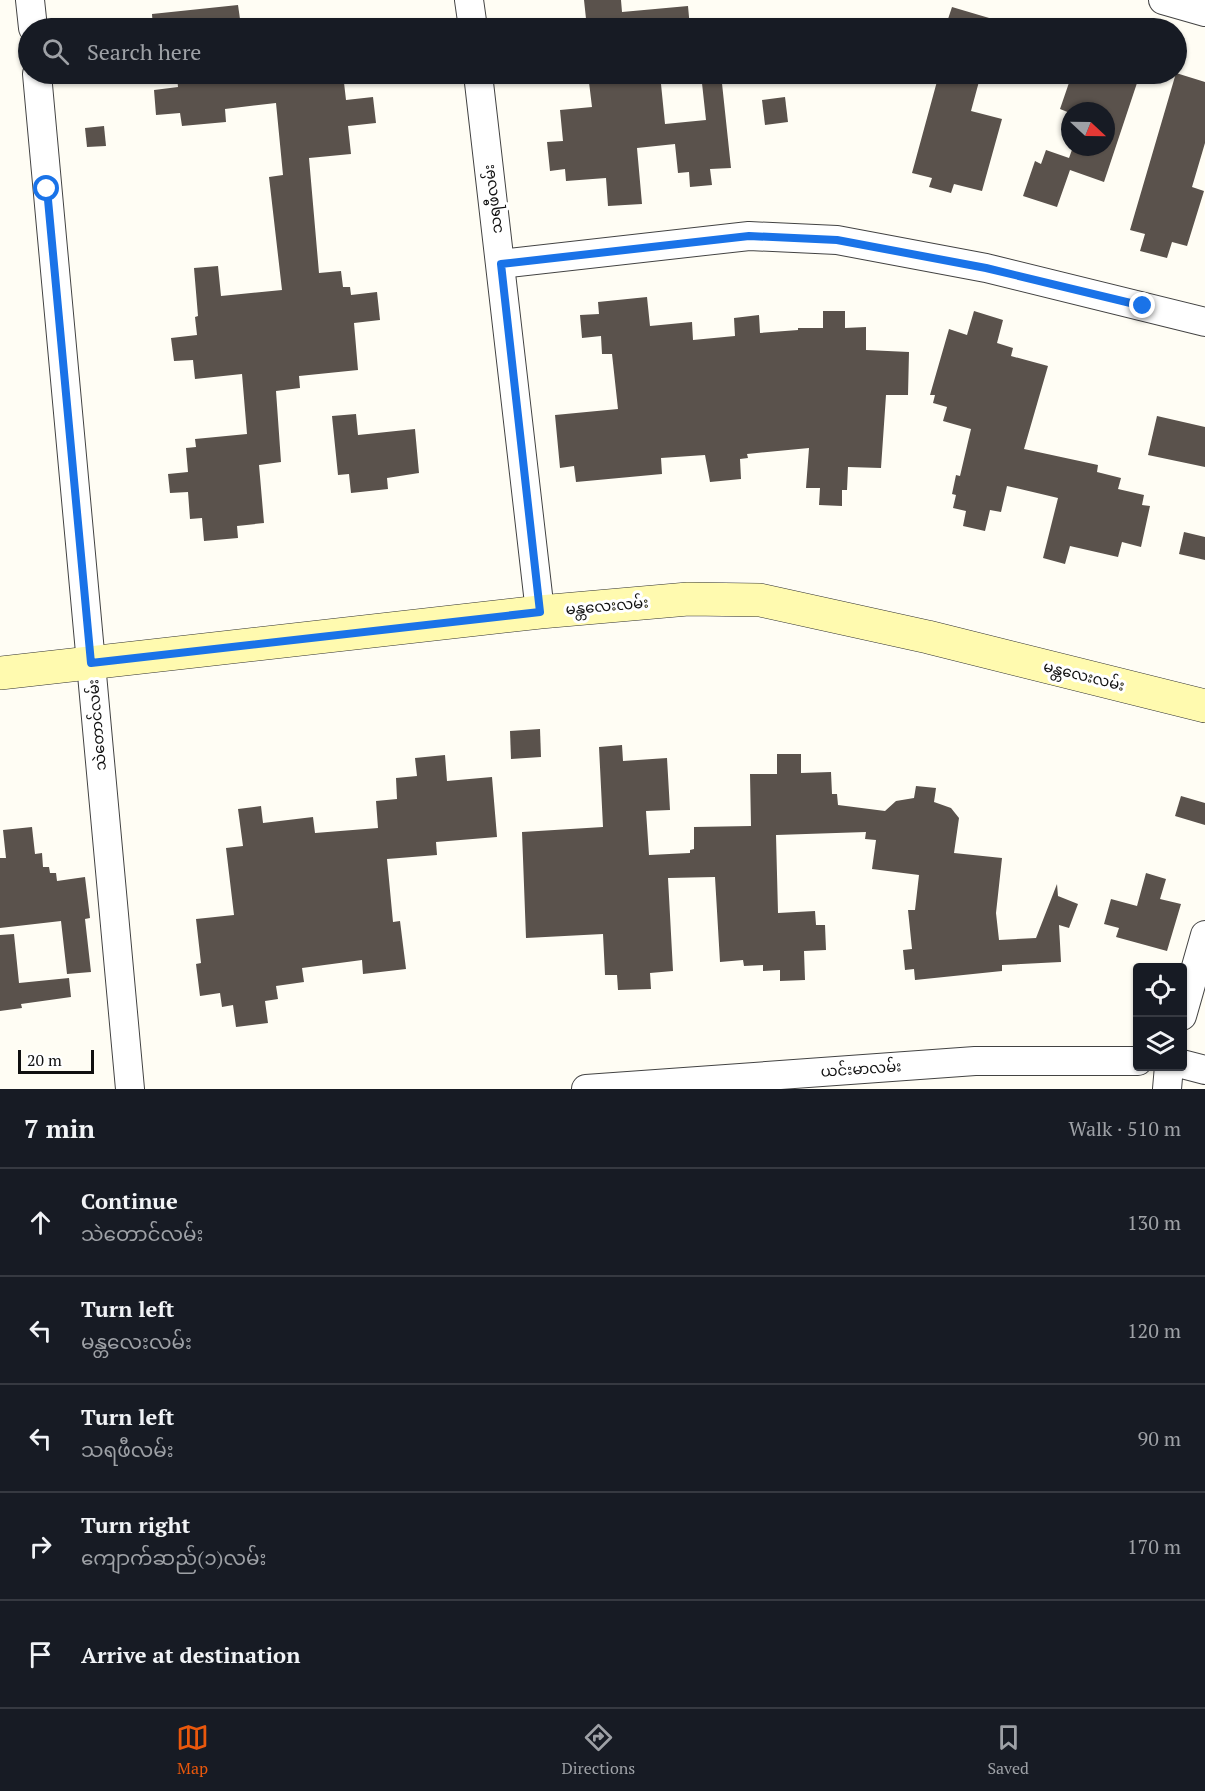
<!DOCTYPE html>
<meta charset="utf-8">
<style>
:root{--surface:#171b24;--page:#20242c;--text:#f1f3f6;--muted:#9ea1a6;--line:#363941;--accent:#ea580c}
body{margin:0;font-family:"PT Serif","Noto Sans Myanmar",serif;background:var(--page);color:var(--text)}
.controls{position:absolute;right:18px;bottom:18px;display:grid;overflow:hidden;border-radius:6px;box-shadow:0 2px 4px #0004}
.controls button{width:54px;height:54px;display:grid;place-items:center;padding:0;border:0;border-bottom:2px solid var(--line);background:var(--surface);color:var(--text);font:30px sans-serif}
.compass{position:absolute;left:1061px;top:102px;width:54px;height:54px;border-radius:50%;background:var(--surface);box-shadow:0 2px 4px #0004;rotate:112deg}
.scale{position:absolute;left:18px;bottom:15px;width:76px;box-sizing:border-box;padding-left:6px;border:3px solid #101010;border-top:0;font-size:16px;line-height:21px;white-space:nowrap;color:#101010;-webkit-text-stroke:4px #fff;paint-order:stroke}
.stop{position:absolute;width:18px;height:18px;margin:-14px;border:4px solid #1a73e8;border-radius:50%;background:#fff}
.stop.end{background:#1a73e8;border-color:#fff;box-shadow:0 2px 6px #0008}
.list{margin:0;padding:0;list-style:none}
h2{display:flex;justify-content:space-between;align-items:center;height:78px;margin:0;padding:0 24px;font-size:26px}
h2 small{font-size:20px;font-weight:400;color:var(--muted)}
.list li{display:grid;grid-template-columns:39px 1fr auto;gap:18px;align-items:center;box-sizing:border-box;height:108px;padding:0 24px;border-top:2px solid var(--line)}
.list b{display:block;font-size:22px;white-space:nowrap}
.list p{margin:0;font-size:20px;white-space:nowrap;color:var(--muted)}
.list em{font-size:20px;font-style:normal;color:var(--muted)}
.icon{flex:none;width:33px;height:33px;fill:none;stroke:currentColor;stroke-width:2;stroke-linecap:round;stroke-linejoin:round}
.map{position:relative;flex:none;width:1205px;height:1089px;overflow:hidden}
.search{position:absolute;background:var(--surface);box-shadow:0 2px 4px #0004;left:18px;right:18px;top:18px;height:66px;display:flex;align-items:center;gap:15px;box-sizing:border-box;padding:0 21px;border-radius:33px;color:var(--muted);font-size:22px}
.sheet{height:618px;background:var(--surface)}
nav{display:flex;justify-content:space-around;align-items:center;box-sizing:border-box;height:84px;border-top:2px solid var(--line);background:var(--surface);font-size:16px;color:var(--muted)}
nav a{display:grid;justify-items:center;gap:3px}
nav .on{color:var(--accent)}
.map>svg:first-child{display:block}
</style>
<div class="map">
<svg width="1205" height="1089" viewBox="0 0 1205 1089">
<rect width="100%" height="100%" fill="#fffdf4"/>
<g fill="#5a524c">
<path d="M 584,0 L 621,0 L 622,12 L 688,6 L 690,28 L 587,28 Z"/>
<path d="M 238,5 L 241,26 L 153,28 L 152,14 Z"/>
<path d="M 952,7 L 1006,23 L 1005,28 L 945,28 Z"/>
<path d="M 1176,73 L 1205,82 L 1205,143 L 1192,187 L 1204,191 L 1187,246 L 1172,242 L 1167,258 L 1140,251 L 1145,234 L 1130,230 Z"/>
<path d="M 202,74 L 249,74 L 250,77 L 290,74 L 343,74 L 346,100 L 373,97 L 376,123 L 348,126 L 351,154 L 309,158 L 319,273 L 341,271 L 343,287 L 350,287 L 351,295 L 377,292 L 380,320 L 354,323 L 358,370 L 299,376 L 300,388 L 276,391 L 281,462 L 259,465 L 264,523 L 237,526 L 238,538 L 204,541 L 202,518 L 190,519 L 188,492 L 170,493 L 168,474 L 188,472 L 186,448 L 196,447 L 195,439 L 247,434 L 242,374 L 195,379 L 193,360 L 174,361 L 171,338 L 197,335 L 195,317 L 198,316 L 194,268 L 218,266 L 221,296 L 282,290 L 269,177 L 283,175 L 276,103 L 225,109 L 226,122 L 182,126 L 180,113 L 156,115 L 154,90 L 178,87 L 177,76 Z"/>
<path d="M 588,74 L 660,74 L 665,124 L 706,120 L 701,74 L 721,74 L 731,168 L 710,169 L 712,185 L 690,187 L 689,172 L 678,173 L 675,144 L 637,148 L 642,204 L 608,206 L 606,178 L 566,181 L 565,169 L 550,171 L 547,142 L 563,141 L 560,110 L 592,107 Z"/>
<path d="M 939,74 L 981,74 L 971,111 L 1002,119 L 982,191 L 954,184 L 951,193 L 929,187 L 932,178 L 912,173 Z"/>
<path d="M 1072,74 L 1140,74 L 1104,182 L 1070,170 L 1057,207 L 1023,196 L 1035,161 L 1041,164 L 1046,150 L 1069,158 L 1073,147 L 1106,147 L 1106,111 L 1070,113 L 1060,109 Z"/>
<path d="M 785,97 L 788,122 L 765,125 L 762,100 Z"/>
<path d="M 104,126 L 106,146 L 87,147 L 85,128 Z"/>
<path d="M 647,297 L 650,326 L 692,322 L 693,340 L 735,336 L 734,318 L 759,315 L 760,333 L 798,330 L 798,328 L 823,328 L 823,311 L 845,311 L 845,328 L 866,327 L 866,350 L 909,352 L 908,395 L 886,395 L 881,468 L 848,467 L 847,490 L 842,490 L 842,506 L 819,505 L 820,488 L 806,488 L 809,448 L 747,454 L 748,458 L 740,459 L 741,479 L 710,482 L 705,455 L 661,458 L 662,474 L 576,482 L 574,466 L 560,468 L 555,415 L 618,409 L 612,354 L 602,354 L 601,336 L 582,338 L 580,315 L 599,314 L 598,302 Z"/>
<path d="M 974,311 L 1003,320 L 997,343 L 1013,348 L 1011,356 L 1048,366 L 1024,449 L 1098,465 L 1097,472 L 1121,478 L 1118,489 L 1144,495 L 1142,505 L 1150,506 L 1141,547 L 1122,542 L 1118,557 L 1070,546 L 1065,564 L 1043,558 L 1058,498 L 1007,486 L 1001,512 L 990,510 L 985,531 L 963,526 L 966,511 L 953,508 L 956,495 L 952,494 L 956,475 L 960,476 L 971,429 L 943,421 L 947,407 L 933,403 L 935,395 L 930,395 L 949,329 L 967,335 Z"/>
<path d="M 356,414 L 358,435 L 415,429 L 419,473 L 387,478 L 388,489 L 351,493 L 349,474 L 338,475 L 332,416 Z"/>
<path d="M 1157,416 L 1205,427 L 1205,467 L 1148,455 Z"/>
<path d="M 1184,532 L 1205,537 L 1205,560 L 1179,554 Z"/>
<path d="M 540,729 L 541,757 L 511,759 L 510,731 Z"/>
<path d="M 622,745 L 623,761 L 667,758 L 670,810 L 646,811 L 649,855 L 690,853 L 690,850 L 694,849 L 694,827 L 751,826 L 750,774 L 777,774 L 777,754 L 801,754 L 801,773 L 831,772 L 832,794 L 837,794 L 838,805 L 885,811 L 896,801 L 914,798 L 916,786 L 936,788 L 934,802 L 951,808 L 959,818 L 954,853 L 1002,858 L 996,913 L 999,940 L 1036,938 L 1057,884 L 1058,896 L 1078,904 L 1069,928 L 1059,925 L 1061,962 L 1002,965 L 1002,971 L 915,980 L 914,969 L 905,970 L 903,950 L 912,949 L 908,910 L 915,910 L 919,875 L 872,869 L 876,840 L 865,839 L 866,832 L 776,835 L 778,913 L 815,911 L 816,925 L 825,925 L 826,950 L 804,951 L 805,980 L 780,981 L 780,970 L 763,971 L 763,965 L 744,966 L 743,960 L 720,962 L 715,877 L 668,878 L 673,971 L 650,973 L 651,989 L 618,990 L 617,975 L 605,975 L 603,934 L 526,938 L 522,832 L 603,827 L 599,747 Z"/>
<path d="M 445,755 L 447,781 L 492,777 L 497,837 L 436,842 L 437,855 L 387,859 L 393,922 L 400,921 L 406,969 L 363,974 L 362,960 L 302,968 L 304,982 L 276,986 L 278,999 L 265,1001 L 268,1023 L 236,1027 L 233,1005 L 222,1007 L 220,993 L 200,996 L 196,964 L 201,963 L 196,919 L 234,915 L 226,848 L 243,846 L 238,809 L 261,806 L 263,823 L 313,817 L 315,833 L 378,828 L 376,801 L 397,799 L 396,778 L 417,776 L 415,758 Z"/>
<path d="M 1181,796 L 1205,803 L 1205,825 L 1175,816 Z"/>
<path d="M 32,827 L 35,854 L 42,853 L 43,867 L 49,867 L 50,873 L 56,873 L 57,881 L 85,877 L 90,918 L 85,919 L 91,972 L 67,974 L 61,921 L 0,928 L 0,858 L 6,858 L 3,830 Z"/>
<path d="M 1146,873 L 1166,879 L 1160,899 L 1181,904 L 1167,951 L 1116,937 L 1119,928 L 1104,924 L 1111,899 L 1137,906 Z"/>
<path d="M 14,934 L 19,983 L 69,978 L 71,997 L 21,1004 L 22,1008 L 0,1011 L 0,935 Z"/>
</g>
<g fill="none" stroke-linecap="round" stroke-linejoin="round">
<g stroke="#434343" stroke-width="30">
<g id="street">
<path d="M 30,0 L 33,28"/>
<path d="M 469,0 L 473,28"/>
<path d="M 1163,0 L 1205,12"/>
<path d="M 37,74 L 130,1089"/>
<path d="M 478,74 L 540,612"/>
<path d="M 501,264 L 749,236 L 837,240 L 986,268 L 1205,322"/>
<path d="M 1182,1016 L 1205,935"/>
<path d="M 1182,1064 L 1205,1070"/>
<path d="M 586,1089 L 975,1061 L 1138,1061"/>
<path d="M 1167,1089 L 1169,1066"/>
</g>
</g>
<g stroke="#323232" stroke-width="34">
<path id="secondary" d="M 0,673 L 540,612 L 688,599 L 760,600 L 928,637 L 1205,706"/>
</g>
<use href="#street" stroke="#fff" stroke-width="28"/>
<use href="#secondary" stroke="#fffaaf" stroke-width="33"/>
</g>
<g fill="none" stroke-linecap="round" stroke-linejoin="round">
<path stroke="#1a73e8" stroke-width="8" d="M 47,189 L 91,663 L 540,612 L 501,264 L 749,236 L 837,240 L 986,268 L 1143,306"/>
</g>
<g text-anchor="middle" stroke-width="6" stroke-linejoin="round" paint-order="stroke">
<g font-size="15" fill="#101010" stroke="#fff">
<text transform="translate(493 199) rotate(-97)" y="5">သရဖီလမ်း</text>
<text transform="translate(607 606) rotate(-5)" y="5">မန္တလေးလမ်း</text>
<text transform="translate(1084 676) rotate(14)" y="5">မန္တလေးလမ်း</text>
<text transform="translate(97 725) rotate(-95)" y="5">သဲတောင်လမ်း</text>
<text transform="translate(861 1069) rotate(-4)" y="5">ယင်းမာလမ်း</text>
</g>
</g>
</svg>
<div class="controls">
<button><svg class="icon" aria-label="locate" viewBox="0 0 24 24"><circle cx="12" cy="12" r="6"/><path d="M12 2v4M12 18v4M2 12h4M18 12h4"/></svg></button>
<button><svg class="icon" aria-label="layers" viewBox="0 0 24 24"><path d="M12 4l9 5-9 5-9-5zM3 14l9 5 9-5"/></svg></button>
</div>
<svg class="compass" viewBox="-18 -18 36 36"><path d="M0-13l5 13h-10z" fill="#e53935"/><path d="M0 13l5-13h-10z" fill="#9ea1a6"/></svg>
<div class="scale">20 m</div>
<div class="stop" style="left:47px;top:189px"></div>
<div class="stop end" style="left:1143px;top:306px"></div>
<div class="search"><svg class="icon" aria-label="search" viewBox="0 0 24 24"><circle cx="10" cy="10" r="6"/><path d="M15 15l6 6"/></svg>Search here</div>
</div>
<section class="sheet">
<h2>7 min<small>Walk · 510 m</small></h2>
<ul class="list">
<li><svg class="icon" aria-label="ahead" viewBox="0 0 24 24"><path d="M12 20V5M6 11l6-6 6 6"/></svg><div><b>Continue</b><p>သဲတောင်လမ်း</p></div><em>130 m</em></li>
<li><svg class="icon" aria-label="left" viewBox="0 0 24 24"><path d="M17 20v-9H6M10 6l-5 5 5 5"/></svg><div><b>Turn left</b><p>မန္တလေးလမ်း</p></div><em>120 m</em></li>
<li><svg class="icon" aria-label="left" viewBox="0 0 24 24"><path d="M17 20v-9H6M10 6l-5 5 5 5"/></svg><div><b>Turn left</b><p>သရဖီလမ်း</p></div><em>90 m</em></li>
<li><svg class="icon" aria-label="right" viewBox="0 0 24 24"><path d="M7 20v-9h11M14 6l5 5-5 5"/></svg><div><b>Turn right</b><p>ကျောက်ဆည်(၁)လမ်း</p></div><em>170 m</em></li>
<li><svg class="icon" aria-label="arrive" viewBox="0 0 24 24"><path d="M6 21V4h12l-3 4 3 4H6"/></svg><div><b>Arrive at destination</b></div></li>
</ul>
</section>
<nav>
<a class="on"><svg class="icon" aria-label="map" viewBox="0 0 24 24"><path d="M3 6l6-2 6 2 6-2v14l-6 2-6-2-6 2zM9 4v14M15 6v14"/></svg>Map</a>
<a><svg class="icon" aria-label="directions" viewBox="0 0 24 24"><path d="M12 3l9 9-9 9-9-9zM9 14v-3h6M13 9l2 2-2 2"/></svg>Directions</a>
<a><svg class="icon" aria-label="saved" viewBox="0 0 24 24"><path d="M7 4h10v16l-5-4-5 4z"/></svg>Saved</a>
</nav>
